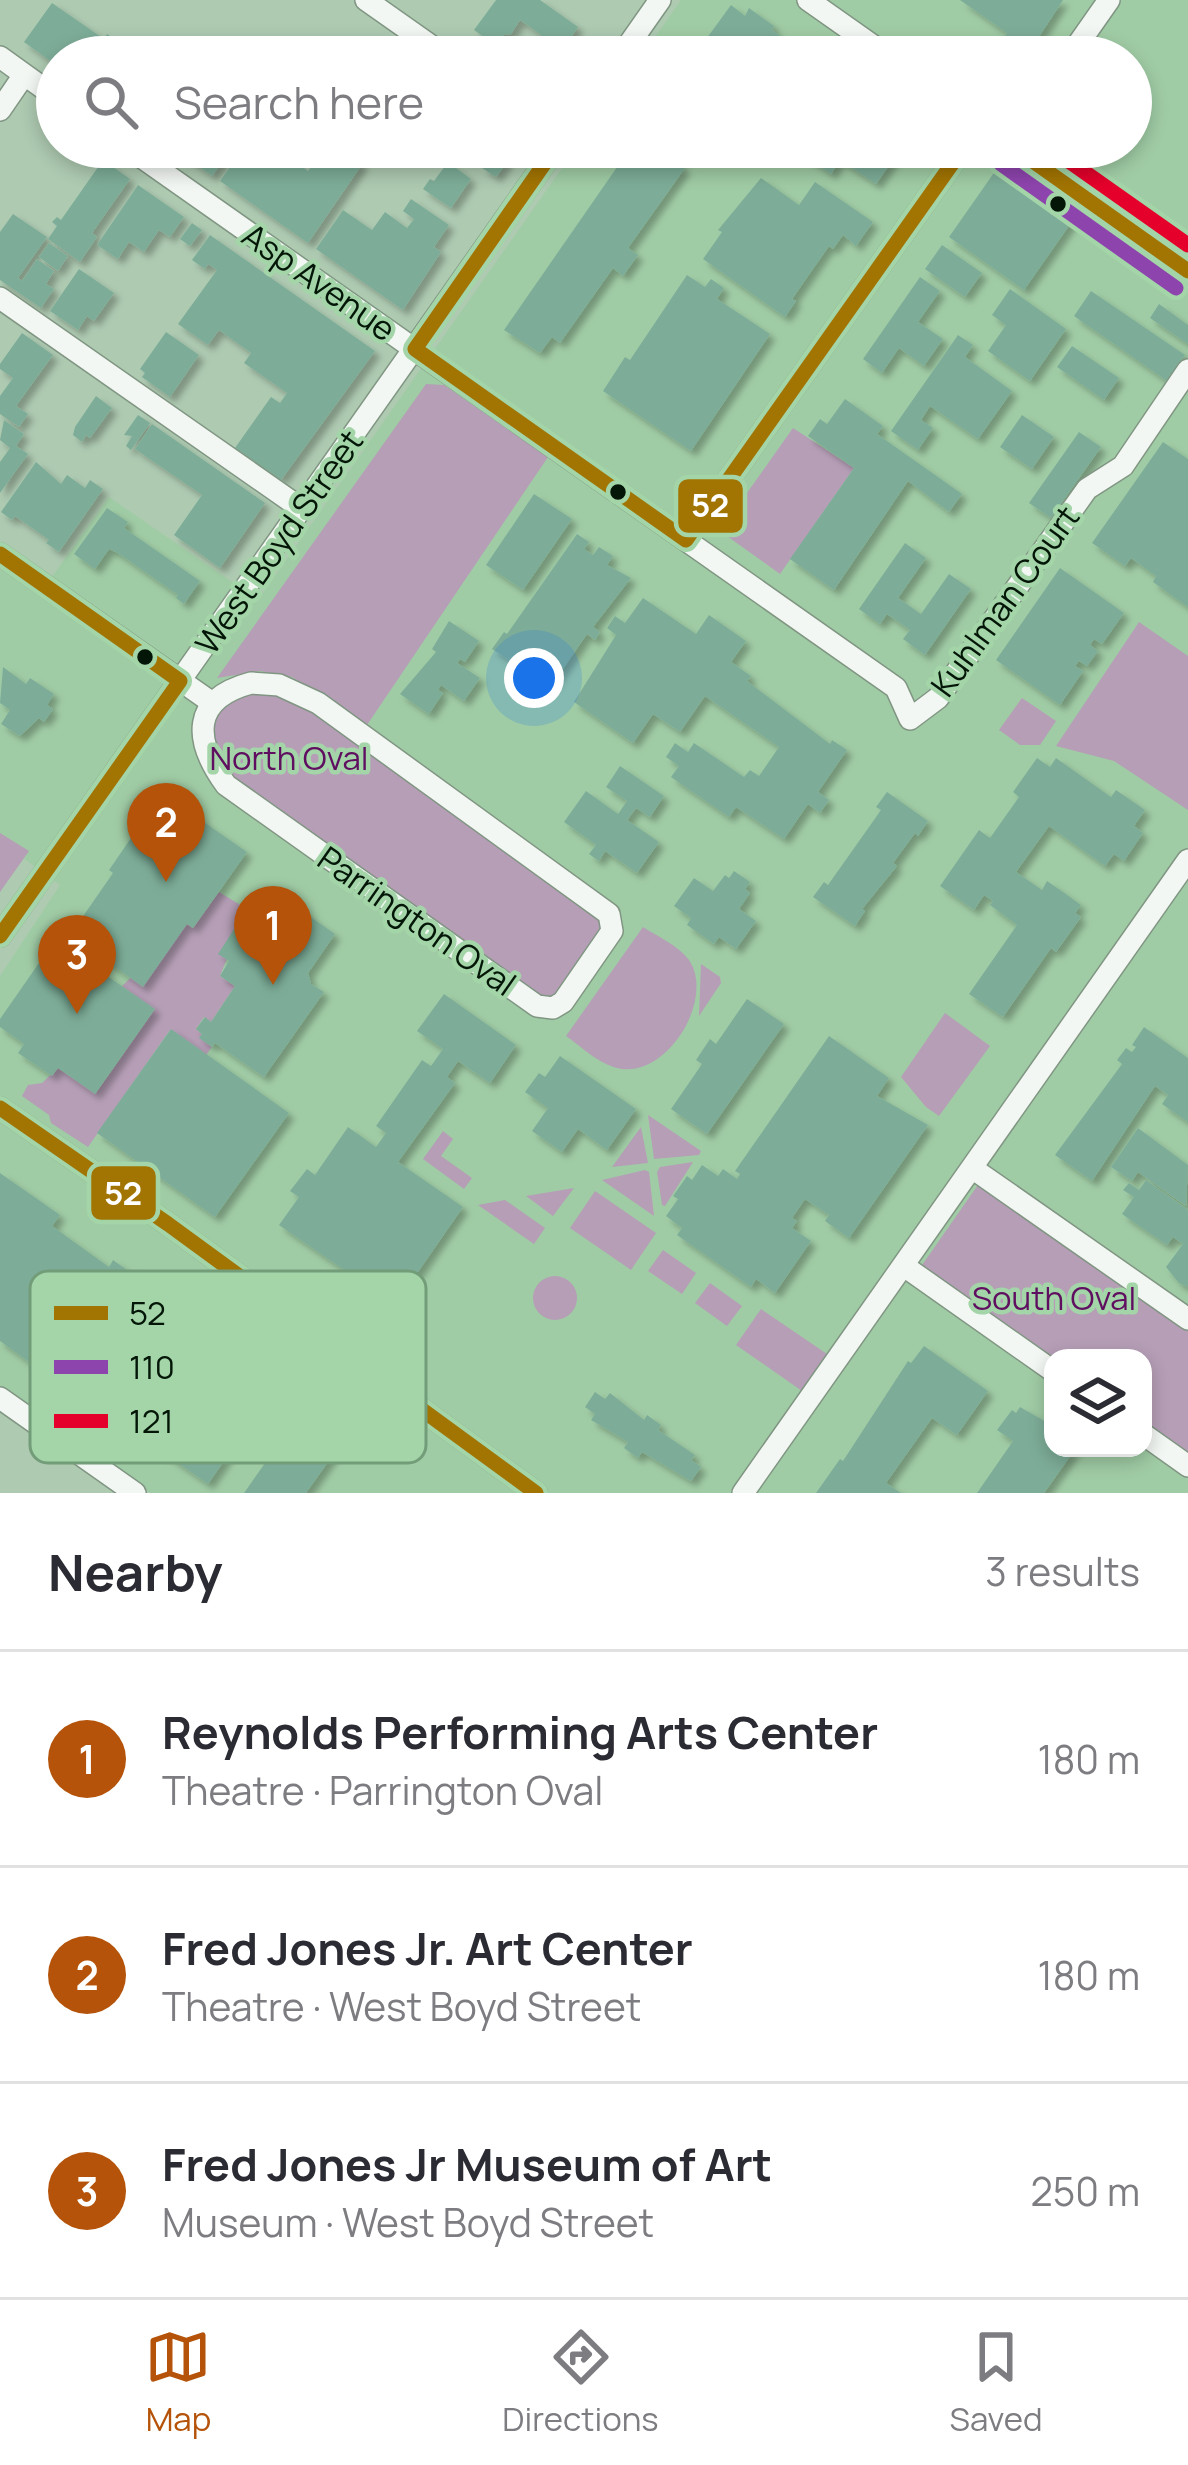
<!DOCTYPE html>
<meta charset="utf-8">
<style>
:root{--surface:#fff;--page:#f2f2f3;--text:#2b2b33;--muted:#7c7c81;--line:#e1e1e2;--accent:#b45309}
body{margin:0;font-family:Manrope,sans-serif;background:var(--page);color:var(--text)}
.controls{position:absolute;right:36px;bottom:36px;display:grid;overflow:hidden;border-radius:24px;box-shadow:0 6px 18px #0003}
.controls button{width:108px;height:108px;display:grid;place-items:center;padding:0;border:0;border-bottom:3px solid var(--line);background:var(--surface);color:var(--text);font:60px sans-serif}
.you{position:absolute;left:534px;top:678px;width:42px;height:42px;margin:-30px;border:9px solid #fff;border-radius:50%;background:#1a73e8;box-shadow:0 0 0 18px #1a73e833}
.badge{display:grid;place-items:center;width:78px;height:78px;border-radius:50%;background:var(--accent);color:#fff;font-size:39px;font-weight:700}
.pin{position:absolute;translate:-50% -99px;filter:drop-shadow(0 3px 6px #0008)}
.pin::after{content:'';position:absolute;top:63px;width:42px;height:36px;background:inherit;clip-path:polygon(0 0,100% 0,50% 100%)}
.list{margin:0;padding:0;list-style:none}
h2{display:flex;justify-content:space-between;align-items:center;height:156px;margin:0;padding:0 48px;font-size:51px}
h2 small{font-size:39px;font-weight:400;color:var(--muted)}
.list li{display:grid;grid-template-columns:78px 1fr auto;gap:36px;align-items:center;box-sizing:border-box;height:216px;padding:0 48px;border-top:3px solid var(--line)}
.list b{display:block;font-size:45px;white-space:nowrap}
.list p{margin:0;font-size:39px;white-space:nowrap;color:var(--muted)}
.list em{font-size:39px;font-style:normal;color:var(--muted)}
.icon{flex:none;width:66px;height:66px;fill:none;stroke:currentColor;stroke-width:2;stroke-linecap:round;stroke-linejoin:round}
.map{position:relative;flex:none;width:1188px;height:1493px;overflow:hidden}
.search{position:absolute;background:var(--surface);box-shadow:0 6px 18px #0003;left:36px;right:36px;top:36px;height:132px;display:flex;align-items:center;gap:30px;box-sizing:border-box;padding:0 42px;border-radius:66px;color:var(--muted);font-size:45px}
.sheet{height:804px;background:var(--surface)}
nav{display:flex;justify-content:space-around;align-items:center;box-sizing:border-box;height:168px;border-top:3px solid var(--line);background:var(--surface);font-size:33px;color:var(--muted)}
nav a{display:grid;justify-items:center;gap:6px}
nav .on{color:var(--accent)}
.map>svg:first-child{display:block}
</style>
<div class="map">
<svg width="1188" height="1493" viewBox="0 0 1188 1493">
<defs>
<filter id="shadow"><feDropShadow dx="5.5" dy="5.5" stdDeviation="3" flood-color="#0004"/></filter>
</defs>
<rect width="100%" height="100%" fill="#aecab1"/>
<path fill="#a0cca5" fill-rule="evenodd" d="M 681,0 L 1188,0 L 1188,1493 L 150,1493 L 0,1387 L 0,976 L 60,885 L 0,841 L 0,563 L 41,592 L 109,497 L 258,600 L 577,147 L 1131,147 L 1131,57 L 641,57 ZM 1053,1358 L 1143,1358 L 1143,1448 L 1053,1448 Z"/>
<g fill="#b59eb6">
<path d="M 426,384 L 444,385 L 548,457 L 367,725 L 292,677 L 260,671 L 217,678 Z"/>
<path d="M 793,428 L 854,468 L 780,574 L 720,531 Z"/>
<path d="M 1139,622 L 1188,656 L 1188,810 L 1114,761 L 1056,746 Z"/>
<path d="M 279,685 L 612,918 L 553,1008 L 293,834 L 208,753 L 218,695 Z"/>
<path d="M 1022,698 L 1056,721 L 1040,745 L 1020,745 L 999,730 Z"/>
<path d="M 0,833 L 29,851 L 0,892 Z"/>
<path d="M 219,892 L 247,909 L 220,976 L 235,986 L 211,1022 L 204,1017 L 196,1029 L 202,1034 L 200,1038 L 212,1047 L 206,1055 L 170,1030 L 88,1147 L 51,1123 L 49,1115 L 22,1096 L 28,1085 L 42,1083 L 58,1068 L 96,1093 L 154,1010 L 122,986 L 187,924 L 193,928 Z"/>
<path d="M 643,927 C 657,936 679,946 689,960 C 715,998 669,1075 622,1069 C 601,1066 583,1048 566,1036 Z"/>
<path d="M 701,964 L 720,977 L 721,983 L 699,1016 Z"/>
<path d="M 945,1013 L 990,1046 L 939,1116 L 926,1107 L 901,1077 Z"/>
<path d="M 648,1115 L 701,1151 L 699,1155 L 654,1159 Z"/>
<path d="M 641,1127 L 648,1163 L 612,1167 Z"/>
<path d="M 443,1131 L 453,1139 L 441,1156 L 472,1178 L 464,1189 L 423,1159 Z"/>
<path d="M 693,1162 L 665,1206 L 662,1205 L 657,1172 L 660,1167 Z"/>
<path d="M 645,1170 L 649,1172 L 654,1216 L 602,1180 Z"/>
<path d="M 980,1182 L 1188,1329 L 1188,1457 L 1143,1425 L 1143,1358 L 1053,1358 L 1053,1362 L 920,1268 Z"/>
<path d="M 574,1188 L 553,1216 L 526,1196 Z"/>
<path d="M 595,1191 L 656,1233 L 631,1270 L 570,1228 Z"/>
<path d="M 505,1200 L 545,1228 L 534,1244 L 478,1205 Z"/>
<path d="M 663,1250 L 696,1273 L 682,1294 L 648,1271 Z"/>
<circle cx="555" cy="1298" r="22"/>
<path d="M 710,1283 L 742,1306 L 727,1326 L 695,1303 Z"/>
<path d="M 761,1309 L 827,1354 L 802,1391 L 736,1345 Z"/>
</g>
<g fill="#7dad98" filter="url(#shadow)">
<path d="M 496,0 L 540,0 L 578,27 L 569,40 L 546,43 L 540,34 L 520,20 L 511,34 L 504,35 L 494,44 L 474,30 Z"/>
<path d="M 960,0 L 1063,0 L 1033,46 L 1018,39 L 1009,52 L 1016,57 L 993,54 L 1007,33 Z"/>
<path d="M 52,3 L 104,39 L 107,34 L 141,57 L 57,57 L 57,66 L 24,42 Z"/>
<path d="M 731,5 L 745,16 L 749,8 L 774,26 L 772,30 L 787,41 L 776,57 L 693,57 Z"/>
<path d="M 172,147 L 233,147 L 212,176 Z"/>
<path d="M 244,147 L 262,147 L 290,167 L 294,161 L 308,171 L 325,147 L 340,147 L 363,163 L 308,243 L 220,181 Z"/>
<path d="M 631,147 L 679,147 L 684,151 L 677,162 L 685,168 L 628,248 L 638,255 L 623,276 L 613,268 L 560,343 L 552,337 L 540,353 L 504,330 Z"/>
<path d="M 792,147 L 902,147 L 876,184 L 840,160 L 831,174 Z"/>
<path d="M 494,151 L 508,161 L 496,177 L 482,168 Z"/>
<path d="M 103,160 L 130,179 L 92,233 L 97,237 L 80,262 L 48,239 L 57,226 L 52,222 L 57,217 L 61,220 Z"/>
<path d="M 448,162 L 471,179 L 451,208 L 423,189 L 430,179 L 434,181 Z"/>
<path d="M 998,167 L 1073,220 L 1024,290 L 949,237 Z"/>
<path d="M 761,178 L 799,205 L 815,182 L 873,222 L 856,246 L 843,235 L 833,249 L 829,246 L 792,299 L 796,301 L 785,317 L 703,259 L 722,232 L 718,230 Z"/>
<path d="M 138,185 L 184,217 L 170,237 L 159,230 L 144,252 L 129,242 L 118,259 L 97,245 Z"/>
<path d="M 411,199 L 449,225 L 434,247 L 441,252 L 403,310 L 316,249 L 343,210 L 372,230 L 385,212 L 407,228 L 414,219 L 403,211 Z"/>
<path d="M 13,214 L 47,237 L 18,278 L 22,281 L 37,259 L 54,271 L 46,284 L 54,289 L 41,308 L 0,280 L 0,232 Z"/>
<path d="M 192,223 L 202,230 L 190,246 L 180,239 Z"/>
<path d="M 210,235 L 375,351 L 281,480 L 235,448 L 271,397 L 280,403 L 287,393 L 244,363 L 251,353 L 219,330 L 208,345 L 178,324 L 217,270 L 208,264 L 205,269 L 192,260 Z"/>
<path d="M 49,243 L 68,256 L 58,271 L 39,257 Z"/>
<path d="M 942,245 L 982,273 L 965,297 L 925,269 Z"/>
<path d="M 79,269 L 114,293 L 94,321 L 87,316 L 78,330 L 50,311 Z"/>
<path d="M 687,275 L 705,287 L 711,279 L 724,288 L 717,299 L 770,334 L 691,451 L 603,391 L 625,357 L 630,360 Z"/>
<path d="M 920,277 L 940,291 L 918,322 L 943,339 L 924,366 L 899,348 L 882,373 L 863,359 Z"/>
<path d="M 1010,289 L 1066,329 L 1030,381 L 988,351 L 1006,325 L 992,315 Z"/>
<path d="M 1091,291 L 1185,355 L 1167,381 L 1074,316 Z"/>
<path d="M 1159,304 L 1188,325 L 1188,344 L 1150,318 Z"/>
<path d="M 166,332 L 199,355 L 170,397 L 142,377 L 145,373 L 140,369 Z"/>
<path d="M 22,333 L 53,355 L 16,406 L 28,414 L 19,427 L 0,414 L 0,396 L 13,378 L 0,369 L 0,364 Z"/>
<path d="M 958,335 L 973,345 L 965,357 L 1012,391 L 978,439 L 930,406 L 921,420 L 933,428 L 918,450 L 891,431 Z"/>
<path d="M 1072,346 L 1119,378 L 1104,400 L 1057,367 Z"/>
<path d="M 96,396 L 112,408 L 90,438 L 86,435 L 82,442 L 73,435 L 75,427 Z"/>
<path d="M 845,399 L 883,426 L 877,434 L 962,494 L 949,512 L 908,481 L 834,590 L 790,559 L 854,468 L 808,436 L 820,419 L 827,424 Z"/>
<path d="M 138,415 L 150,423 L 131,450 L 126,446 L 132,436 L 124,435 Z"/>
<path d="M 1022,415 L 1054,437 L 1032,469 L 1000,447 Z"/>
<path d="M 4,420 L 24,434 L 16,446 L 28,454 L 0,493 L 0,462 L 10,448 L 0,440 Z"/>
<path d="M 152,424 L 265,503 L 220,568 L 174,535 L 202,495 L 135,449 Z"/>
<path d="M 1079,432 L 1101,447 L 1051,518 L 1029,503 Z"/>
<path d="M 1163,442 L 1188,459 L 1188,607 L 1153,582 L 1156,576 L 1131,558 L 1125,566 L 1092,543 Z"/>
<path d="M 36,462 L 61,484 L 67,475 L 85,488 L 90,480 L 103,489 L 59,552 L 46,543 L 49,540 L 15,516 L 12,520 L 1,512 Z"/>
<path d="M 534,494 L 572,519 L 523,590 L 486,565 Z"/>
<path d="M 107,508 L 128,522 L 124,528 L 200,581 L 184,604 L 176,598 L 178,595 L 118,553 L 109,549 L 95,569 L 74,554 Z"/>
<path d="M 577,534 L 589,542 L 584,549 L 593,555 L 599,547 L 613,556 L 607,565 L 631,578 L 593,627 L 600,632 L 595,640 L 587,634 L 551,686 L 492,649 L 504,632 L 507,634 Z"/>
<path d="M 905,543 L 926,558 L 898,598 L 921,614 L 949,574 L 971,589 L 925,655 L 903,639 L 910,630 L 887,614 L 880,624 L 859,609 Z"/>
<path d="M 1060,568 L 1124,613 L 1102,644 L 1094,639 L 1090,645 L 1098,651 L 1087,666 L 1079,661 L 1075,666 L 1083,671 L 1060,705 L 996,660 Z"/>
<path d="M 643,598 L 696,634 L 709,615 L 746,641 L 731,662 L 751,676 L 747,681 L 830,744 L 832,740 L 847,750 L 818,792 L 829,800 L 820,813 L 808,804 L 784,839 L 736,807 L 729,817 L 671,777 L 679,766 L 666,757 L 675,743 L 688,752 L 694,743 L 744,777 L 750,770 L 759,776 L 779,747 L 705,696 L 680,732 L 653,714 L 633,743 L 574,702 L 616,635 L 607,628 L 615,616 L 625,623 Z"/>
<path d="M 449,621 L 479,641 L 465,662 L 460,659 L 457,663 L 480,678 L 464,701 L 441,685 L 438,690 L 443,693 L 429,714 L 400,694 L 436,652 L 432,649 Z"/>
<path d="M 3,667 L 26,684 L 30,678 L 54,694 L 47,705 L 53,709 L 44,722 L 39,718 L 20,736 L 1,724 L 10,710 L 0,703 Z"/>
<path d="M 1037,758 L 1050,767 L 1056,758 L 1111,797 L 1116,790 L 1145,810 L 1134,826 L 1143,833 L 1124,861 L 1114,854 L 1105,866 L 1049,826 L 1016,872 L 1042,890 L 1047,881 L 1063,892 L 1081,905 L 1075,913 L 1081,917 L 1056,952 L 1051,948 L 1003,1017 L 969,994 L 1017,925 L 990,905 L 993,901 L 984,895 L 974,910 L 940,886 L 979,830 L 990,838 L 1019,797 L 1013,792 Z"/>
<path d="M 620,766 L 664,796 L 650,817 L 636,808 L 627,820 L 659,842 L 637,873 L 605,851 L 599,861 L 589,854 L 596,845 L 564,822 L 586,791 L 618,814 L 627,801 L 606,787 Z"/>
<path d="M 887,792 L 928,821 L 918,836 L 915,833 L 893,863 L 897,866 L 862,909 L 865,911 L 855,926 L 813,897 L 824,882 L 828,885 L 881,810 L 876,807 Z"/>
<path d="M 162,793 L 247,852 L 193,928 L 187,924 L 143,987 L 70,935 L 113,873 L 109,870 Z"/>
<path d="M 734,871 L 750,882 L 745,889 L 750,893 L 739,909 L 756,921 L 736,949 L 719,937 L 714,944 L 687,925 L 691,918 L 674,906 L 694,878 L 713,891 L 725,875 L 729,878 Z"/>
<path d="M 279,895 L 280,905 L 292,904 L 335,934 L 308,973 L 311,984 L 324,992 L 264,1077 L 215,1043 L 212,1047 L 199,1038 L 202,1034 L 196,1029 L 205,1017 L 211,1022 L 235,986 L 220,976 L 229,961 L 218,954 L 247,909 L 254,908 L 252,900 Z"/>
<path d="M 55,940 L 155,1009 L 95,1094 L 58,1068 L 52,1076 L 18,1053 L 24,1044 L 0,1027 L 0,1019 Z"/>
<path d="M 444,994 L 516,1045 L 490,1083 L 458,1061 L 447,1077 L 455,1083 L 398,1162 L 463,1207 L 395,1305 L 279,1225 L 299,1197 L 290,1191 L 307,1169 L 315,1175 L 348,1127 L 376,1147 L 386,1133 L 376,1126 L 422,1060 L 431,1066 L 443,1049 L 417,1031 Z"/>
<path d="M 747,999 L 784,1024 L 707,1134 L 671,1109 L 702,1064 L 696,1060 L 710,1039 L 716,1044 Z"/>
<path d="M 1144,1027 L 1188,1058 L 1188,1122 L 1162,1104 L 1168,1095 L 1155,1086 L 1092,1181 L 1055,1155 L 1122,1064 L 1117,1060 L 1126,1048 L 1132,1052 L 1136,1047 L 1132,1045 Z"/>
<path d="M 171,1029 L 289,1113 L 215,1217 L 97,1133 Z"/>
<path d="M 829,1036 L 889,1078 L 877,1096 L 928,1125 L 849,1238 L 825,1221 L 829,1215 L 805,1199 L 792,1218 L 797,1221 L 792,1228 L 811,1241 L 775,1293 L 756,1279 L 751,1287 L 677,1235 L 682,1228 L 666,1216 L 678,1199 L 673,1196 L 687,1176 L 692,1180 L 702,1165 L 718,1176 L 723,1169 L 737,1179 L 740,1174 L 735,1171 Z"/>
<path d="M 560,1056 L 636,1109 L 607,1150 L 578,1129 L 562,1152 L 532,1131 L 548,1108 L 525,1092 L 539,1073 L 545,1077 Z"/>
<path d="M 1138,1128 L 1188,1165 L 1186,1206 L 1138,1172 L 1132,1181 L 1111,1167 Z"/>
<path d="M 0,1173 L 60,1215 L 52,1226 L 109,1267 L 113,1260 L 141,1280 L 101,1337 L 92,1330 L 74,1354 L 29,1362 L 0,1341 Z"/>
<path d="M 1146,1180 L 1188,1210 L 1188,1287 L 1179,1283 L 1166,1267 L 1183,1244 L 1173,1237 L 1167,1245 L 1122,1214 L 1134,1197 L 1123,1190 L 1129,1183 L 1139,1190 Z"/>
<path d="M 154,1287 L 181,1307 L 192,1291 L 213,1306 L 204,1320 L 251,1352 L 288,1369 L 208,1484 L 80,1394 Z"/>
<path d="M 924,1346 L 988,1391 L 957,1435 L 932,1418 L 886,1483 L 901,1493 L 816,1493 L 840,1459 L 843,1461 L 908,1361 L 911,1363 Z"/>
<path d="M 324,1392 L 349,1409 L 324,1444 L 335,1452 L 306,1493 L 244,1493 L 293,1423 L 300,1427 Z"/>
<path d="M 595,1392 L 605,1399 L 610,1393 L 644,1420 L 647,1415 L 661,1425 L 658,1430 L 695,1455 L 691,1460 L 701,1467 L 691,1481 L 642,1452 L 638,1458 L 624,1448 L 628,1442 L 591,1420 L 595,1414 L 585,1407 Z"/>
<path d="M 1020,1407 L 1053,1426 L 1053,1448 L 1076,1448 L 1044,1493 L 977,1493 L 1013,1441 L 997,1430 L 1012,1410 L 1016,1413 Z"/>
</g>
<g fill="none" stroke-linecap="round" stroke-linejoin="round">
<g stroke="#809683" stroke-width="24">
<g id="minor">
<path d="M 366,0 L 447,57"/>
<path d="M 808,0 L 889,57"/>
<path d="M 1074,50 L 1109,0"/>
<path d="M 0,57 L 57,98"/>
<path d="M 620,57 L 660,0"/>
<path d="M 0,110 L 24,75"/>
<path d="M 127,147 L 896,688 L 910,719 L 938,698 L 1087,489 L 1123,466 L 1188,370"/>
<path d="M 1013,147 L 1188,271"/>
<path d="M 0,298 L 302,509"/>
<path d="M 686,540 L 964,147"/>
<path d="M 0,554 L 211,702"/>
<path d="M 251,683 L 279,685 L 318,703 L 609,914 L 612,931 L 563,1002 L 553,1008 L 537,1006 L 226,785 C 193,740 191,699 251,683 Z"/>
<path d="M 0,936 L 556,147"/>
<path d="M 0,1108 L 168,1224 L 536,1493"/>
<path d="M 972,1168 L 1188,1319"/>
<path d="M 904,1266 L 1053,1371"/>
<path d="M 0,1398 L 135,1493"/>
<path d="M 1143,1434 L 1188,1466"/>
<path d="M 743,1493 L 1188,860"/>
</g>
</g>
<use href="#minor" stroke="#f3f7f3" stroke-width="21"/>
<g stroke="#a3d5a8" stroke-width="24">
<g id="bus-1">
<path d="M 556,147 L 415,349 L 686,540 L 964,147"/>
<path d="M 1013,147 L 1188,271"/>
<path d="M 0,554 L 180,681 L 0,936"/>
<path d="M 0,1108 L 168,1224 L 536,1493"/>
</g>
</g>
<g stroke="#a3d5a8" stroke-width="24">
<path id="bus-2" d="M 1001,164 L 1176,288"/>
</g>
<g stroke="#a3d5a8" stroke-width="24">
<path id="bus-3" d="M 1049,147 L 1188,245"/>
</g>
<use href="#bus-1" stroke="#a27402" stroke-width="15"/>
<use href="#bus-2" stroke="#8e44ad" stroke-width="15"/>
<use href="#bus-3" stroke="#e4002b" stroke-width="15"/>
</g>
<g fill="#041607" stroke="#a3d5a8" stroke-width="4.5">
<circle cx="1058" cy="204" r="10"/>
<circle cx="618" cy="492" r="10"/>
<circle cx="145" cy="657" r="10"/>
</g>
<g text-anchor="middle" stroke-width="9" stroke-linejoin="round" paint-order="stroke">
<g font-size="33" fill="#041607" stroke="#a3d5a8">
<text transform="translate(319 282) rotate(35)" y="12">Asp Avenue</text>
<text transform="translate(279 542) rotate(-55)" y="12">West Boyd Street</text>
<text transform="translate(1005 601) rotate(-54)" y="12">Kuhlman Court</text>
<text transform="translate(417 921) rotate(35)" y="12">Parrington Oval</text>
</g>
<g font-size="33" fill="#5f0e60" stroke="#a3d5a8">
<text x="289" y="770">North Oval</text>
<text x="1054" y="1310">South Oval</text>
</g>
</g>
<rect x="30" y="1271" width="396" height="192" rx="18" fill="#a3d5a8" stroke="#739c78" stroke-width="3"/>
<rect x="54" y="1306" width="54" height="14" fill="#a27402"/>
<rect x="54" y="1360" width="54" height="14" fill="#8e44ad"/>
<rect x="54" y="1414" width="54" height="14" fill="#e4002b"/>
<g font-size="33" fill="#041607">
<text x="129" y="1325">52</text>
<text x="129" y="1379">110</text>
<text x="129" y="1433">121</text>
</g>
<g stroke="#a3d5a8" stroke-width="4.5">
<rect x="676" y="477" width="69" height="58" rx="12" fill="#a27402"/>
<rect x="89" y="1164" width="69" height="58" rx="12" fill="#a27402"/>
</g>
<g font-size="33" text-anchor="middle" font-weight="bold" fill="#fff">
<text x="710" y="517">52</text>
<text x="123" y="1205">52</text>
</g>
</svg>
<div class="controls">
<button><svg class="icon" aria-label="layers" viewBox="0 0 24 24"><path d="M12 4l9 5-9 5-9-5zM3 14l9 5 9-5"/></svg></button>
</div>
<div class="you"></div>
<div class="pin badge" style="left:273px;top:985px">1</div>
<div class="pin badge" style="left:166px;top:882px">2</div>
<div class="pin badge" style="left:77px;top:1014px">3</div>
<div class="search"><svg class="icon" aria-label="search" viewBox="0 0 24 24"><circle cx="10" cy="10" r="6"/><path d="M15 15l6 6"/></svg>Search here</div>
</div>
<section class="sheet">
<h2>Nearby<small>3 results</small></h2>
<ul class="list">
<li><span class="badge">1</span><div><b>Reynolds Performing Arts Center</b><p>Theatre · Parrington Oval</p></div><em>180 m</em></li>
<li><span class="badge">2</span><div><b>Fred Jones Jr. Art Center</b><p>Theatre · West Boyd Street</p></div><em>180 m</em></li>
<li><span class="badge">3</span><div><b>Fred Jones Jr Museum of Art</b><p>Museum · West Boyd Street</p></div><em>250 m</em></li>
</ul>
</section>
<nav>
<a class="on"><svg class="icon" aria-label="map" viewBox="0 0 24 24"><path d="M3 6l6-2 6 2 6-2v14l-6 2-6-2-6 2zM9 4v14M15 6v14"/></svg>Map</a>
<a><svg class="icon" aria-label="directions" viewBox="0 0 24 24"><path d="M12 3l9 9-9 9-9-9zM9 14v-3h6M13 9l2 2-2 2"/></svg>Directions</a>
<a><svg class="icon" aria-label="saved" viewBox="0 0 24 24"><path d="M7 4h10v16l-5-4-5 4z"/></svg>Saved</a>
</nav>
